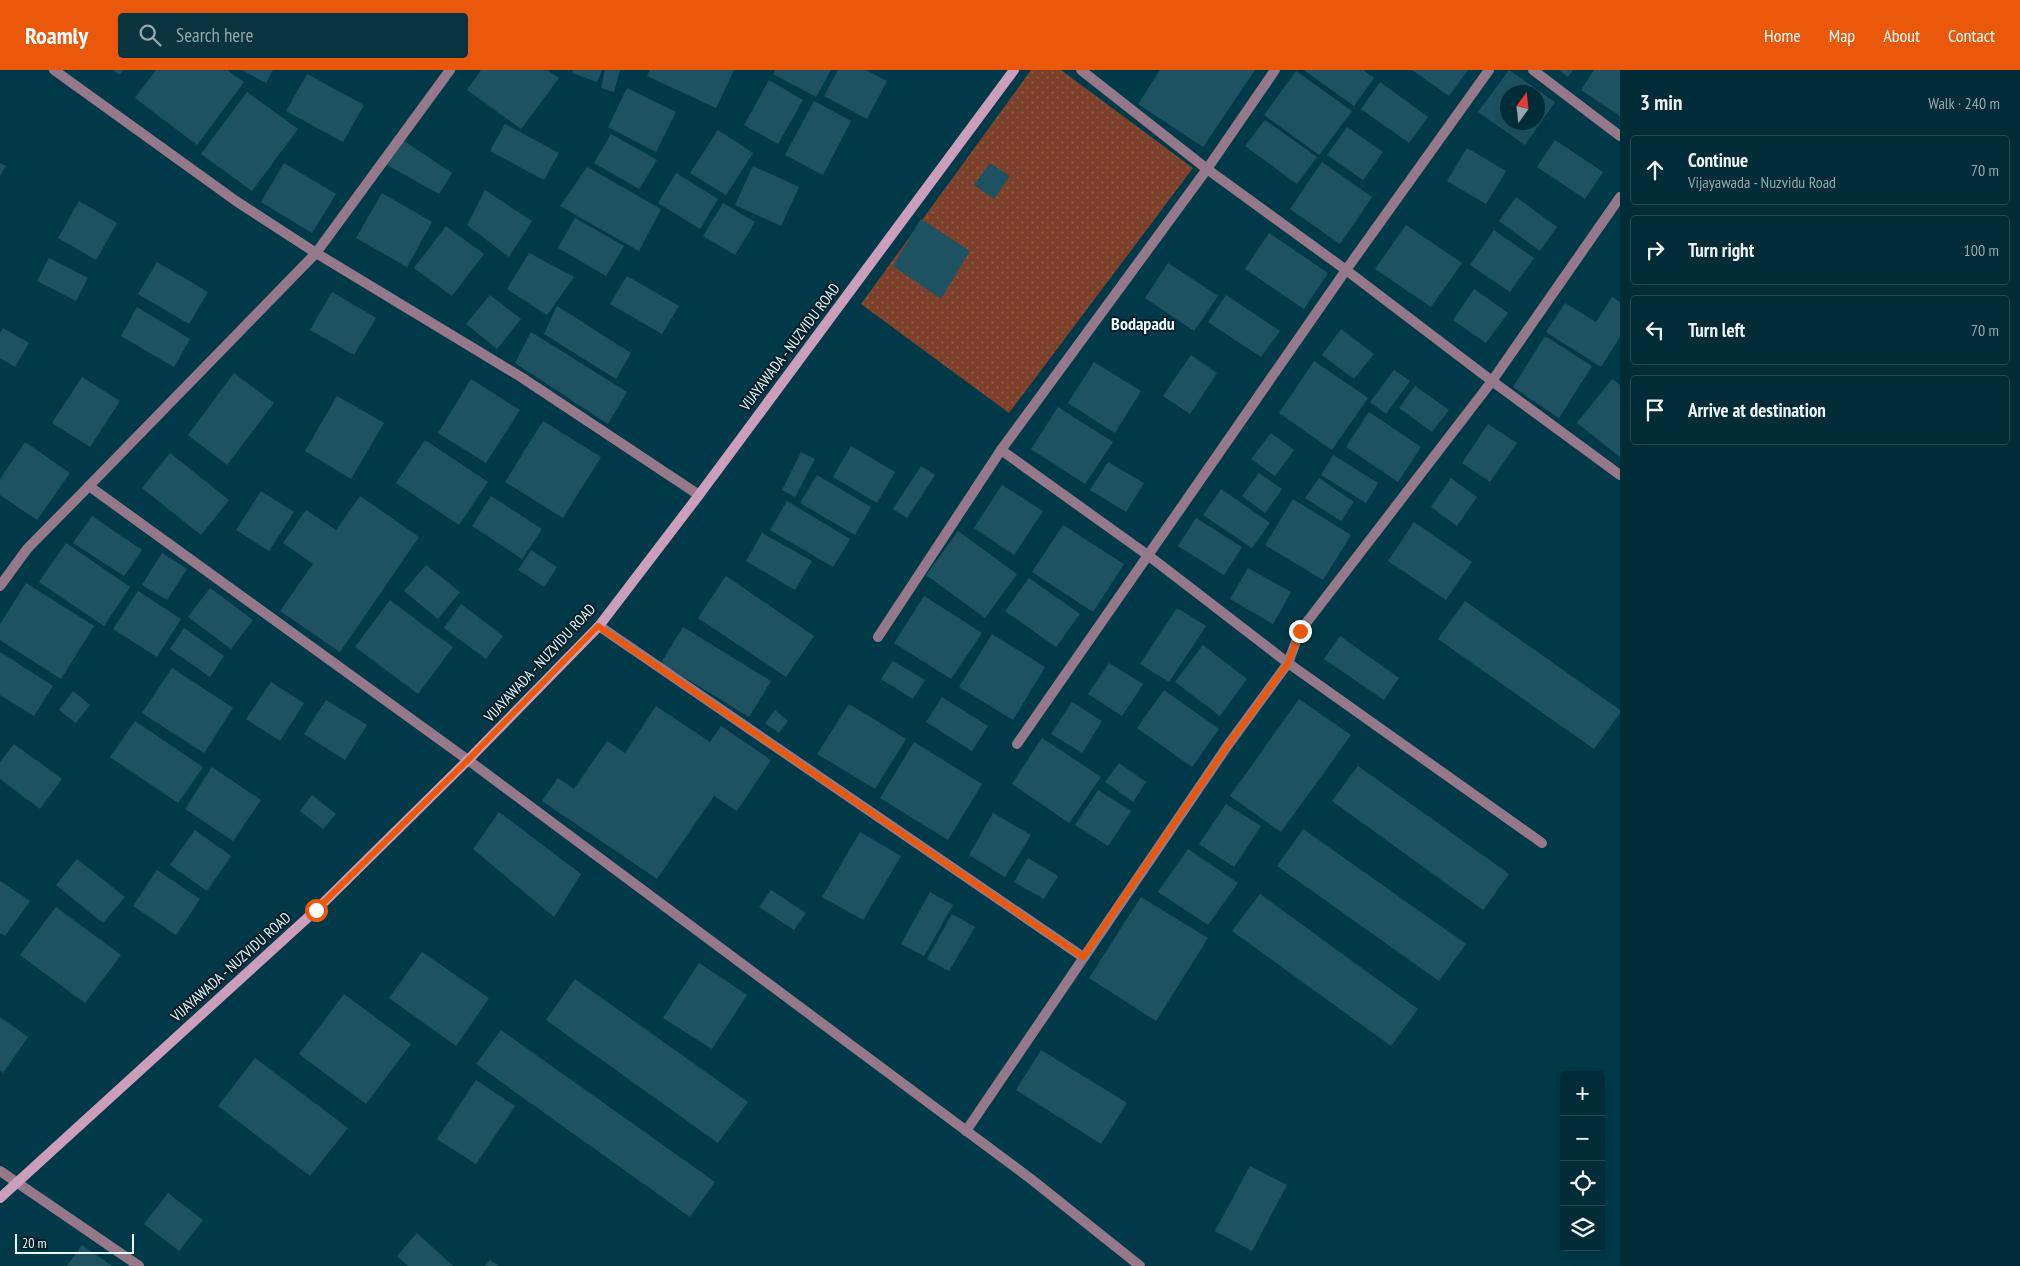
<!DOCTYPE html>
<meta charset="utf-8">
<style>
:root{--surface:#002c37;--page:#0a343f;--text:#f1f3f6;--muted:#95a7ad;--line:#224852;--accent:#ea580c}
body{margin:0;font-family:"PT Sans Narrow",sans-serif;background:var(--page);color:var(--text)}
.controls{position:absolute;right:15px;bottom:15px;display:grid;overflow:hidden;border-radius:5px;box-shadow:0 5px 20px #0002}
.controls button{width:45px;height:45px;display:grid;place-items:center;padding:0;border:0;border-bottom:1px solid var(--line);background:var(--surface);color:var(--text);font:25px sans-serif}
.compass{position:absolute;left:1500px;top:15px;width:45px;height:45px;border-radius:50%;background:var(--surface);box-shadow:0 5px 20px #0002;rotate:15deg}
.scale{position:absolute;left:15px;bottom:12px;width:119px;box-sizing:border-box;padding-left:5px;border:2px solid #e7f8fe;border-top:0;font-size:14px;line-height:18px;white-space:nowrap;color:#e7f8fe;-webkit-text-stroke:4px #011f28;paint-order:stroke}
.stop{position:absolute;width:15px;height:15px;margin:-11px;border:4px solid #ea580c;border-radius:50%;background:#fff}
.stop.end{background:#ea580c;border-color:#fff;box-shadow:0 1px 5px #0008}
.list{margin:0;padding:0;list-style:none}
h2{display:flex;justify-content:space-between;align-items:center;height:65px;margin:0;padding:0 20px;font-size:21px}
h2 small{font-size:16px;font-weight:400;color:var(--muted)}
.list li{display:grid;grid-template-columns:32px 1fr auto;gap:15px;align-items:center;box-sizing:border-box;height:70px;margin:0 10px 10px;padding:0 10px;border:1px solid var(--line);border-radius:5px}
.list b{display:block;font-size:19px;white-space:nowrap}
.list p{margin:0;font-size:16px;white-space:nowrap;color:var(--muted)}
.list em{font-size:16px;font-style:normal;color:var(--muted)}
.icon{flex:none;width:28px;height:28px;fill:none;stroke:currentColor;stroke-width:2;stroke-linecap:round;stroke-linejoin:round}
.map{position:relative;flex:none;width:1620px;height:1196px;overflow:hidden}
header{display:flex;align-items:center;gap:30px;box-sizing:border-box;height:70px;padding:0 25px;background:var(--accent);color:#fff}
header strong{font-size:24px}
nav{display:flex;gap:28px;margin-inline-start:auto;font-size:18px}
.search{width:350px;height:45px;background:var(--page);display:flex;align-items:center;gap:12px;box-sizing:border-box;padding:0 18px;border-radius:5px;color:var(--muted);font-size:19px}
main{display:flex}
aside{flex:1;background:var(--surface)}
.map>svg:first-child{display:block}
</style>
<header>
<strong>Roamly</strong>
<div class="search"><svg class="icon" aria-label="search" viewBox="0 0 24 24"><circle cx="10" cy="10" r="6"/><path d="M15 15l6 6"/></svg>Search here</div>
<nav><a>Home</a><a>Map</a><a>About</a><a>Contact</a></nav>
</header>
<main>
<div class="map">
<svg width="1620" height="1196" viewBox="0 0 1620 1196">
<defs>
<pattern id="park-dots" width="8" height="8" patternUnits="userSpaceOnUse" patternTransform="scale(1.25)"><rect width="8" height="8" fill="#7d412b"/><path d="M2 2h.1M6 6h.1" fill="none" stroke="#8f5d4b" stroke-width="1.8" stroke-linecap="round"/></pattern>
</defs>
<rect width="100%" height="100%" fill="#003a49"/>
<path fill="url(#park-dots)" d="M 1031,0 L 1061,0 L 1193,98 L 1009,343 L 861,234 Z"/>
<g fill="#1e5261" fill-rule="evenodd">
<path d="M 113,0 L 123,0 L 119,5 Z"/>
<path d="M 156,0 L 227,0 L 244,12 L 197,75 L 135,28 Z"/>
<path d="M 242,0 L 273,0 L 266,13 Z"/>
<path d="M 481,0 L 547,0 L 559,8 L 521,59 L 467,20 Z"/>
<path d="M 573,0 L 602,0 L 597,12 L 572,3 Z"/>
<path d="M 605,0 L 620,0 L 614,22 L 601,18 Z"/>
<path d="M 650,0 L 734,0 L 716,38 L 647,6 Z"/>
<path d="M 775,0 L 831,0 L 816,27 L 773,4 Z"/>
<path d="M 838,0 L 866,0 L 887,11 L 867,49 L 824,26 Z"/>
<path d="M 1160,0 L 1255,0 L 1203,77 L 1138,34 Z"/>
<path d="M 1304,0 L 1363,0 L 1374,8 L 1354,36 Z"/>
<path d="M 1412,0 L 1468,0 L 1449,26 Z"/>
<path d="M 1509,0 L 1555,32 L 1525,75 L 1478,42 ZM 1508,22 L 1538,22 L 1538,52 L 1508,52 Z"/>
<path d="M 1559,0 L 1573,0 L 1568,7 Z"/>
<path d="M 1594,0 L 1620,0 L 1620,46 L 1581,20 Z"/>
<path d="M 1296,1 L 1352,41 L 1319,85 L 1264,45 Z"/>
<path d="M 307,4 L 364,35 L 343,72 L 286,41 Z"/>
<path d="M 769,10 L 803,30 L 778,74 L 744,55 Z"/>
<path d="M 1380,12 L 1428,47 L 1409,73 L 1361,39 Z"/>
<path d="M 627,18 L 676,42 L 656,82 L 608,57 Z"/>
<path d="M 247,22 L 298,59 L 252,121 L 201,84 Z"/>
<path d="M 814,31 L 851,51 L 823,105 L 785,85 Z"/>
<path d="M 1265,50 L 1317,87 L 1297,114 L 1245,76 Z"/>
<path d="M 505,54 L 559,83 L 544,110 L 490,81 Z"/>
<path d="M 1347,57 L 1383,82 L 1363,110 L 1327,85 Z"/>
<path d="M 718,60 L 753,83 L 726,125 L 690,103 Z"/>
<path d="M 611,64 L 657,90 L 639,119 L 594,93 Z"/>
<path d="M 1555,70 L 1603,102 L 1585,129 L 1537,97 Z"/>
<path d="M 404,71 L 452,103 L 439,124 L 387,95 Z"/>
<path d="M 1467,78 L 1506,101 L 1486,134 L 1447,111 Z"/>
<path d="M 1322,92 L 1372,127 L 1340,174 L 1290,139 Z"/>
<path d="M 0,93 L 6,96 L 0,106 Z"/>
<path d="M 284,93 L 336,124 L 312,163 L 261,132 Z"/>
<path d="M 990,93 L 1010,106 L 994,129 L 974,115 Z"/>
<path d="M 753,96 L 799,117 L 781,156 L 735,135 Z"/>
<path d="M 587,97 L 661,139 L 639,181 L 560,136 Z"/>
<path d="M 676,103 L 718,129 L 700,159 L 658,133 Z"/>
<path d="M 485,120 L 532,151 L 509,187 L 467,155 Z"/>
<path d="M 382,123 L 432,152 L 407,197 L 356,168 Z"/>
<path d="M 1516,127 L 1557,157 L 1540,181 L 1499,151 Z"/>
<path d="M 79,131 L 117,153 L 96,190 L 58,168 Z"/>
<path d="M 723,133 L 755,152 L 735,185 L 703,166 Z"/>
<path d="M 575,148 L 624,176 L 606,206 L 558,178 Z"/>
<path d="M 921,149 L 970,181 L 941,229 L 893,196 Z"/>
<path d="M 1406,155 L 1462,193 L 1431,237 L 1375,199 Z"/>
<path d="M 446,156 L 484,184 L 452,226 L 414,198 Z"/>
<path d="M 1494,160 L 1534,188 L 1510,222 L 1470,195 Z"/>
<path d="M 1269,163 L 1328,203 L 1304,239 L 1245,199 Z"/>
<path d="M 529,183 L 574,207 L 547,245 L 507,219 Z"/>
<path d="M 49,188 L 88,208 L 76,231 L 37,211 Z"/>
<path d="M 157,192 L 208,222 L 189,254 L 138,224 Z"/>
<path d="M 1168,193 L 1218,226 L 1194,261 L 1145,228 Z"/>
<path d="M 627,206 L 679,236 L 662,264 L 610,234 Z"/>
<path d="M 1474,219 L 1508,243 L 1486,273 L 1453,250 Z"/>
<path d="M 332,222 L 376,248 L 354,285 L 310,260 Z"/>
<path d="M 490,225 L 521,249 L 497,279 L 466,254 Z"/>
<path d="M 1226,225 L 1280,261 L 1261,287 L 1208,252 Z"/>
<path d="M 1612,227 L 1620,232 L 1620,267 L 1601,297 L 1546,262 L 1565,233 L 1596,252 Z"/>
<path d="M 557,236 L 631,283 L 616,309 L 544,264 Z"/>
<path d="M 137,237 L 190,269 L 174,297 L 121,266 Z"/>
<path d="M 3,258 L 29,273 L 15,297 L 0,288 L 0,263 Z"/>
<path d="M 1341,259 L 1374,284 L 1354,309 L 1322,285 Z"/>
<path d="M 531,262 L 627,322 L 608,354 L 515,293 Z"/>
<path d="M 1545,266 L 1592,296 L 1559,348 L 1513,317 Z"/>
<path d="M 1191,285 L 1217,303 L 1190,344 L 1163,326 Z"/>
<path d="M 1314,291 L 1368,328 L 1332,380 L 1279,343 Z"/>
<path d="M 1094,292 L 1141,321 L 1115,363 L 1068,333 Z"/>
<path d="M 1394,300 L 1410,311 L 1386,344 L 1370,332 Z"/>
<path d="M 234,303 L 274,333 L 227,395 L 188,365 Z"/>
<path d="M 82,307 L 120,331 L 90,377 L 52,353 Z"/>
<path d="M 471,309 L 520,340 L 486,393 L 438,363 Z"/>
<path d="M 1612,309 L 1620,315 L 1620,387 L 1577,353 Z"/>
<path d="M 1415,316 L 1449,340 L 1432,362 L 1399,338 Z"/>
<path d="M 337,326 L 384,353 L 351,409 L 305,381 Z"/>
<path d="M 1058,337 L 1113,372 L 1085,414 L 1031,379 Z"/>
<path d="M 1369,342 L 1421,377 L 1398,412 L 1346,377 Z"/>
<path d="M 543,351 L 601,387 L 563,448 L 505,412 Z"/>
<path d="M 1488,354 L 1517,373 L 1490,412 L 1462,393 Z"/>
<path d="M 1271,363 L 1294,380 L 1275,406 L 1251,389 Z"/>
<path d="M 425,370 L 488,412 L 459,455 L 396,413 Z"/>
<path d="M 25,372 L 70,403 L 37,450 L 0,425 L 0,409 Z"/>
<path d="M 851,376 L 895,402 L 877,433 L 833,407 Z"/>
<path d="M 801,382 L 815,389 L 795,427 L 782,420 Z"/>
<path d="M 170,383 L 229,430 L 201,465 L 142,418 Z"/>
<path d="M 1333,385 L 1378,413 L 1366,433 L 1321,405 Z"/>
<path d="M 1108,392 L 1144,413 L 1126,442 L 1090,420 Z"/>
<path d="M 921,396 L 935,405 L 907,448 L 893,439 Z"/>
<path d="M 1259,403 L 1282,419 L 1265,443 L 1242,426 Z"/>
<path d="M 817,405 L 871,437 L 855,465 L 800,433 Z"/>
<path d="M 1319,408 L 1354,432 L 1341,451 L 1305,428 Z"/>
<path d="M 1451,408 L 1477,427 L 1457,456 L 1431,437 Z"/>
<path d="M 1002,415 L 1043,441 L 1014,485 L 974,458 Z"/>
<path d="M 1221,419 L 1270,453 L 1252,478 L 1203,445 Z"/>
<path d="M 261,421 L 294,442 L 269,481 L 236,460 Z"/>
<path d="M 360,426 L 419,467 L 340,582 L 280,541 L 313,494 L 283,473 L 306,440 L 336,460 Z"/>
<path d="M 491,426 L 542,459 L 522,489 L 472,456 Z"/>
<path d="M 1293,429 L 1351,465 L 1323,510 L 1265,475 Z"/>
<path d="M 787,431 L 850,469 L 833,497 L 770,460 Z"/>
<path d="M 92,446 L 142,480 L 124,506 L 73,473 Z"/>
<path d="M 1196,448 L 1242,477 L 1224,505 L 1178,476 Z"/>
<path d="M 1414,452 L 1472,492 L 1446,530 L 1388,491 Z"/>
<path d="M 1063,455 L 1124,494 L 1093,542 L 1032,502 Z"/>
<path d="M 958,461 L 1017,504 L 985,548 L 926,505 Z"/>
<path d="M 762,463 L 812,491 L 795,520 L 746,491 Z"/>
<path d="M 66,473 L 130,517 L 104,556 L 39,512 Z"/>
<path d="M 531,480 L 557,497 L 544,517 L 518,500 Z"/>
<path d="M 162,483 L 187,499 L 167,530 L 142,515 Z"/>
<path d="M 426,495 L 460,522 L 438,549 L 404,521 Z"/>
<path d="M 1248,498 L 1291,522 L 1273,554 L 1230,529 Z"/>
<path d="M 726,506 L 814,566 L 786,607 L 698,548 Z"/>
<path d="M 1029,508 L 1080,544 L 1056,577 L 1005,541 Z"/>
<path d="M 26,513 L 94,556 L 61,609 L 0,570 L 0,554 Z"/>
<path d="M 210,518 L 253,550 L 231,579 L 188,547 Z"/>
<path d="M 138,521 L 181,549 L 157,587 L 113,559 Z"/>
<path d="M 924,526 L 982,563 L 951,609 L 894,573 Z"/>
<path d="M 390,530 L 453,577 L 418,624 L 355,577 Z"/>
<path d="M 1465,531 L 1620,640 L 1620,643 L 1594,679 L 1438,569 Z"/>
<path d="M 461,534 L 503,566 L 486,589 L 444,558 Z"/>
<path d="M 1177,538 L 1206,556 L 1169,612 L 1140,594 Z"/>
<path d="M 683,557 L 771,611 L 749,647 L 661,593 Z"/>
<path d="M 184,558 L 224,586 L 210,607 L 170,579 Z"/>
<path d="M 992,564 L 1045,597 L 1013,650 L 959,617 Z"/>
<path d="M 1340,566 L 1399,608 L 1384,630 L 1324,589 Z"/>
<path d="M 1203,575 L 1247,609 L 1220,646 L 1175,612 Z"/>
<path d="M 0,582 L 53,616 L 34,646 L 0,625 Z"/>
<path d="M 893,591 L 925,610 L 913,629 L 881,609 Z"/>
<path d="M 1109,593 L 1143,614 L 1122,646 L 1088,624 Z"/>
<path d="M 172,598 L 233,638 L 204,683 L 142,643 Z"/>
<path d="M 271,612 L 304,633 L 280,671 L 246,649 Z"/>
<path d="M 1164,620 L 1219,659 L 1192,697 L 1137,658 Z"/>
<path d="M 73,621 L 90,635 L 76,653 L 59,640 Z"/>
<path d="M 942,627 L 988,656 L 972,681 L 926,652 Z"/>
<path d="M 1299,629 L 1351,665 L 1281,762 L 1230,726 Z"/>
<path d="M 326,630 L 367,655 L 345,690 L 304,664 Z"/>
<path d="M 1072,632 L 1102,651 L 1082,683 L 1051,664 Z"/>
<path d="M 849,634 L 906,669 L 875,719 L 817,684 Z"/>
<path d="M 656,636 L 710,672 L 721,656 L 771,690 L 737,741 L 714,726 L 657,809 L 542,731 L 558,708 L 574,719 L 607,671 L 625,683 Z"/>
<path d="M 775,640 L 788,651 L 779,663 L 765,653 Z"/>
<path d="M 135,651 L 203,697 L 178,733 L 110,687 Z"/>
<path d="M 1042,668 L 1101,707 L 1069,753 L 1012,714 Z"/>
<path d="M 914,672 L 982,714 L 948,770 L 880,728 Z"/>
<path d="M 14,674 L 62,709 L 40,739 L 0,709 L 0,692 Z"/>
<path d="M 1119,693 L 1146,712 L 1133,732 L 1105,712 Z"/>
<path d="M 1358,696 L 1509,804 L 1483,840 L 1332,731 Z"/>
<path d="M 212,697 L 261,730 L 233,771 L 185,739 Z"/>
<path d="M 1098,720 L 1131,741 L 1108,776 L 1075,755 Z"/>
<path d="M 312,725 L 336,744 L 323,759 L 300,741 Z"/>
<path d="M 1226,734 L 1261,756 L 1234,797 L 1199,774 Z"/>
<path d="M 499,742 L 581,804 L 554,847 L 473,779 Z"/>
<path d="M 993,743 L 1031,765 L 1005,807 L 969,785 Z"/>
<path d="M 1303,759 L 1466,874 L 1439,911 L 1277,796 Z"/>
<path d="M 195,760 L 231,786 L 207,821 L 170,795 Z"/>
<path d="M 860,762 L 901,786 L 863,850 L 822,827 Z"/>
<path d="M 1188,779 L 1238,813 L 1208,855 L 1158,822 Z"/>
<path d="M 1028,788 L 1058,806 L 1044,829 L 1014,812 Z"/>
<path d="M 77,789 L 125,827 L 103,853 L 56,815 Z"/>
<path d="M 157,800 L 200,829 L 176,865 L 133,836 Z"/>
<path d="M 0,811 L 30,831 L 5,866 L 0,863 Z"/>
<path d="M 771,820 L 806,843 L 794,860 L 759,837 Z"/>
<path d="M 930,822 L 953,835 L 924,886 L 901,874 Z"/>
<path d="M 1260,824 L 1418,939 L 1391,976 L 1232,861 Z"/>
<path d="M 1141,827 L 1208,868 L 1156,951 L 1089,908 Z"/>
<path d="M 56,837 L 121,885 L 85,933 L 20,885 Z"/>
<path d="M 952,844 L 975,857 L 949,901 L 927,889 Z"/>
<path d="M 422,882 L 489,928 L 456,976 L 389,928 Z"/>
<path d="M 699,893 L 747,925 L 712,979 L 663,948 Z"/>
<path d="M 575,909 L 748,1032 L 718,1073 L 546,950 Z"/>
<path d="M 344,924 L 411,974 L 366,1034 L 299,984 Z"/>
<path d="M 0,947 L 28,967 L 3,1003 L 0,1001 Z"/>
<path d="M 501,960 L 715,1112 L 690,1147 L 476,994 Z"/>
<path d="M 1041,980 L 1127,1033 L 1101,1074 L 1016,1020 Z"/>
<path d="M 255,988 L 348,1058 L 310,1106 L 218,1036 Z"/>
<path d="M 476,1010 L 515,1036 L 476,1094 L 437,1069 Z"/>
<path d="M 1250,1096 L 1287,1115 L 1252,1181 L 1215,1161 Z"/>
<path d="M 168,1123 L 203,1150 L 179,1181 L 144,1154 Z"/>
<path d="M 417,1163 L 453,1196 L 408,1196 L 397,1186 Z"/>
<path d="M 82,1175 L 112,1196 L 67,1196 Z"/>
<path d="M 490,1190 L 499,1196 L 485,1196 Z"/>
</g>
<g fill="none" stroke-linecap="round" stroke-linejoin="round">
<g stroke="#95788a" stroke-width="10">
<path d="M 54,0 L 236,131 L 316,183 L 521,307 L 699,425"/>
<path d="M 1081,0 L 1207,99 L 1346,200 L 1492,311 L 1620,405"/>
<path d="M 1533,0 L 1620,66"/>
<path d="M 1001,380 L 1207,99 L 1275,0"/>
<path d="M 89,416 L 316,183 L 450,0"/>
<path d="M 0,516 L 27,479 L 89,416 L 468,690 L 1031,1109 L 1140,1196"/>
<path d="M 599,556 L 1083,887"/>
<path d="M 878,567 L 1001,380 L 1149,486 L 1288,593 L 1542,773"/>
<path d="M 1017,674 L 1346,200 L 1489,0"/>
<path d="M 966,1061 L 1228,675 L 1288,593 L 1300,561 L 1492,311 L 1620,127"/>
<path d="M 0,1101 L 139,1196"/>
</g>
<path stroke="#cc9ebb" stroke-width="10" d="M 0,1128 L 316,840 L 468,690 L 599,556 L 699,425 L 1014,0"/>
</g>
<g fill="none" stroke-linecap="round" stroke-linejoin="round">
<path stroke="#ea580c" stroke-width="6" d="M 316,840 L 468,690 L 598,556 L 1083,887 L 1228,675 L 1288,593 L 1300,561"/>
</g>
<g text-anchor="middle" stroke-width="4" stroke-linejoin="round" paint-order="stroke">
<g font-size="15" fill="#e7f8fe" stroke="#011f28">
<text transform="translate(790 277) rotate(-53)" y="5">VIJAYAWADA - NUZVIDU ROAD</text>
<text transform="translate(540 593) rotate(-47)" y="5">VIJAYAWADA - NUZVIDU ROAD</text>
<text transform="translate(231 897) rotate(-42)" y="5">VIJAYAWADA - NUZVIDU ROAD</text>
</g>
<g font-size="18" font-weight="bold" fill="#e7f8fe" stroke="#011f28">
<text x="1143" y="260">Bodapadu</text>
</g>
</g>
</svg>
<div class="controls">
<button>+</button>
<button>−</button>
<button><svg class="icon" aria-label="locate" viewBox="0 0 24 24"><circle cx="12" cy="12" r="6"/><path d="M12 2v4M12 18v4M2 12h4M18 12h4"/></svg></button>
<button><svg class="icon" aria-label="layers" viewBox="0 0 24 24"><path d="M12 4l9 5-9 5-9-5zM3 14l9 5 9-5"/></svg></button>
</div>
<svg class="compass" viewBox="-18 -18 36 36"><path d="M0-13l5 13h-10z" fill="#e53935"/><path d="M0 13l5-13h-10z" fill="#95a7ad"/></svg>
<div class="scale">20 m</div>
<div class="stop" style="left:316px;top:840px"></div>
<div class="stop end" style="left:1300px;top:561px"></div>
</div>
<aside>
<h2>3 min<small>Walk · 240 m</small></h2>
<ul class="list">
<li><svg class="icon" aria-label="ahead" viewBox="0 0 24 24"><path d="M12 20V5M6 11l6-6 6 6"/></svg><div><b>Continue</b><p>Vijayawada - Nuzvidu Road</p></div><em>70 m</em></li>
<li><svg class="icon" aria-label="right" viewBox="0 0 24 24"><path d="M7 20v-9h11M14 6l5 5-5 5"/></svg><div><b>Turn right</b></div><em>100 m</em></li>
<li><svg class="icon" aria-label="left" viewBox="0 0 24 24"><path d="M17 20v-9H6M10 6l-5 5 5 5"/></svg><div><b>Turn left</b></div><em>70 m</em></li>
<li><svg class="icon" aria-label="arrive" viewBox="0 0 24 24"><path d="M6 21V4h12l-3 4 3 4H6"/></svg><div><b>Arrive at destination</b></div></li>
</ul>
</aside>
</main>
